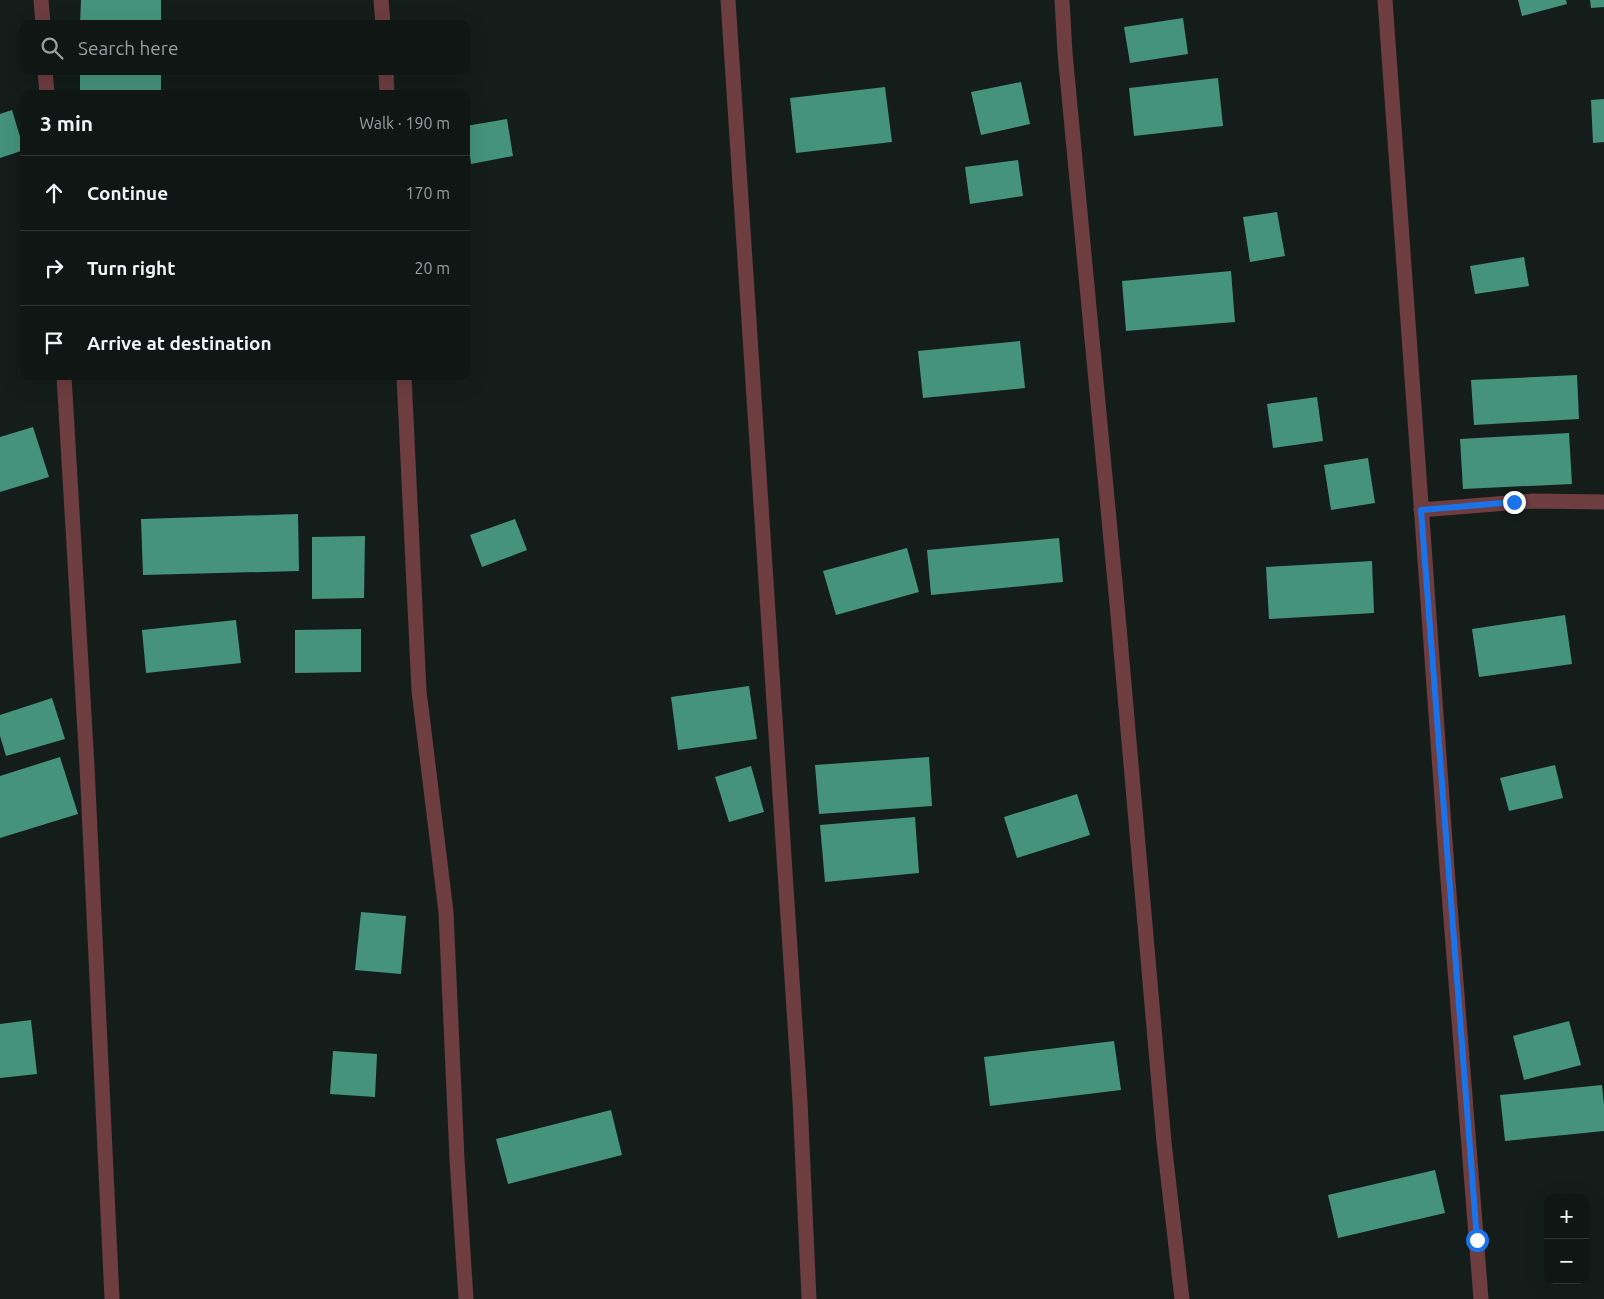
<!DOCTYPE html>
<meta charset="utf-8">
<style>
:root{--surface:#0f1614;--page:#1d2322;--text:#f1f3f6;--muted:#9b9fa0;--line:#2f3534}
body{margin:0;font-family:Ubuntu,sans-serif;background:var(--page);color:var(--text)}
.controls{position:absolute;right:15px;bottom:15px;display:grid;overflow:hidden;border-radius:10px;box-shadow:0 5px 20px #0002}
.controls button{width:45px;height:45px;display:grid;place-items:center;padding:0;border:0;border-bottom:1px solid var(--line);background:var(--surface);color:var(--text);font:25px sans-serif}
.stop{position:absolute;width:15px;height:15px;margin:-11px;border:4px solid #1a73e8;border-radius:50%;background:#fff}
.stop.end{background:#1a73e8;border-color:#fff;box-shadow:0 1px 5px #0008}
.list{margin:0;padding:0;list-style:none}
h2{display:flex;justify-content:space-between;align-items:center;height:65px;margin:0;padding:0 20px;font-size:21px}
h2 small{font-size:16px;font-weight:400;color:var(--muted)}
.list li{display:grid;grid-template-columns:32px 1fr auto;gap:15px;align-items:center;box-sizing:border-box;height:75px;padding:0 20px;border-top:1px solid var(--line)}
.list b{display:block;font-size:19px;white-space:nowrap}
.list em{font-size:16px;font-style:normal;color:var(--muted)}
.icon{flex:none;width:28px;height:28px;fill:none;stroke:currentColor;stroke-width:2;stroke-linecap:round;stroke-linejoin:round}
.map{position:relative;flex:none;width:1604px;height:1299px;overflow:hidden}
.search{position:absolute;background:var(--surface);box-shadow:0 5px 20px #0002;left:20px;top:20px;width:450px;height:55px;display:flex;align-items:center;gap:12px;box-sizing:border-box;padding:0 18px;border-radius:10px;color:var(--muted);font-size:19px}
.panel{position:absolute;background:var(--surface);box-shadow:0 5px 20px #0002;left:20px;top:90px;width:450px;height:290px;border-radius:10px}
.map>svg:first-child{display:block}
</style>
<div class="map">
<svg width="1604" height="1299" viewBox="0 0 1604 1299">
<rect width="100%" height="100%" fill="#141d1a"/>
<g fill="#45937a">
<path d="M 81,0 L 161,0 L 161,24 L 80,24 Z"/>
<path d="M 1518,0 L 1566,0 L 1567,4 L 1522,16 Z"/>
<path d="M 1590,0 L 1604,0 L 1604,7 L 1591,8 Z"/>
<path d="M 1183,18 L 1188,54 L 1130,63 L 1124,27 Z"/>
<path d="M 80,71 L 161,71 L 161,91 L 80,90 Z"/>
<path d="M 1218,78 L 1223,126 L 1134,136 L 1129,88 Z"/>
<path d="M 1021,82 L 1030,124 L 981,135 L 971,92 Z"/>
<path d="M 885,87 L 892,142 L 796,153 L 790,98 Z"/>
<path d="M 1604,99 L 1604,142 L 1593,143 L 1591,100 Z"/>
<path d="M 12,110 L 24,150 L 0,158 L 0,114 Z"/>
<path d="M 507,119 L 513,156 L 471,164 L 466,126 Z"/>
<path d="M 1018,160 L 1023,196 L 970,204 L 965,167 Z"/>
<path d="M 1277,212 L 1285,256 L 1250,262 L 1243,217 Z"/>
<path d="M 1524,257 L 1529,286 L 1475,294 L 1470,266 Z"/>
<path d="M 1231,271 L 1235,322 L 1126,331 L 1122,281 Z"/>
<path d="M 1020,341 L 1025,388 L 923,398 L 918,351 Z"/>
<path d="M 1577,375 L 1579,419 L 1474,425 L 1471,380 Z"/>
<path d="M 1317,397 L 1323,441 L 1273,448 L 1267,404 Z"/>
<path d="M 33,427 L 49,477 L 0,492 L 0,437 Z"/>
<path d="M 1569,433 L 1572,484 L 1463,489 L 1460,439 Z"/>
<path d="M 1368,458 L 1375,503 L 1331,510 L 1324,465 Z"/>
<path d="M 298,514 L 299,571 L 143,575 L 141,519 Z"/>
<path d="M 515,519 L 527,550 L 482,567 L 470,535 Z"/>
<path d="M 365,536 L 364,598 L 312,599 L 312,537 Z"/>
<path d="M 1059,538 L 1063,582 L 931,595 L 927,550 Z"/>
<path d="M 907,548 L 919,592 L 836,615 L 823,571 Z"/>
<path d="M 1372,561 L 1374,613 L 1269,619 L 1266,567 Z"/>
<path d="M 1565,615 L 1572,664 L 1479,677 L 1472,629 Z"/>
<path d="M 236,620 L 241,663 L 146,673 L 142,630 Z"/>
<path d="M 361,629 L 361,672 L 295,673 L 295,630 Z"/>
<path d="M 749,686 L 757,739 L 678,750 L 671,697 Z"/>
<path d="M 52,698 L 65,739 L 6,756 L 0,736 L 0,715 Z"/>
<path d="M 60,757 L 78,814 L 0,838 L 0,776 Z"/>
<path d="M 929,757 L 932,806 L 819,814 L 815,765 Z"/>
<path d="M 1555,765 L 1563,798 L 1509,811 L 1500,778 Z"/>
<path d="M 751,766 L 764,812 L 729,822 L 715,777 Z"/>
<path d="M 1077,794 L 1090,835 L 1017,858 L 1004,817 Z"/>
<path d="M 915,817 L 919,873 L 825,882 L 820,825 Z"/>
<path d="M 361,912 L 406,916 L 401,974 L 355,970 Z"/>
<path d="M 31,1020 L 37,1074 L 0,1078 L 0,1024 Z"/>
<path d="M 1569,1021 L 1581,1065 L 1524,1080 L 1513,1036 Z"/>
<path d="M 1114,1041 L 1121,1090 L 990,1106 L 984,1057 Z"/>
<path d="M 333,1051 L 377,1054 L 375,1097 L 330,1094 Z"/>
<path d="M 1602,1085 L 1604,1105 L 1604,1131 L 1505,1141 L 1500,1095 Z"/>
<path d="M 611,1110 L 622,1155 L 508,1184 L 496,1139 Z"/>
<path d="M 1435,1170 L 1445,1213 L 1338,1238 L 1328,1195 Z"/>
</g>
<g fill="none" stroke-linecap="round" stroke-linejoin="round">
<g stroke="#6d3d40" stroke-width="15">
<path d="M 41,0 L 43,24"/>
<path d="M 381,0 L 383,24"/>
<path d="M 728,0 L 800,1101 L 809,1299"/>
<path d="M 1062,0 L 1065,53 L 1117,604 L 1164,1142 L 1182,1299"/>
<path d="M 1385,0 L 1447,868 L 1481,1299"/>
<path d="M 45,71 L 47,94"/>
<path d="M 386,71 L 387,94"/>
<path d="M 64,376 L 87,766 L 112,1299"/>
<path d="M 404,376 L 419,691 L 446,912 L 457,1159 L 466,1299"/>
<path d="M 1421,510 L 1533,501 L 1604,502"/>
</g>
</g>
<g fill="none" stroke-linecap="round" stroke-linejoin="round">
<path stroke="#1a73e8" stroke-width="6" d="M 1477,1240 L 1421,510 L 1514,502"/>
</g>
</svg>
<div class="controls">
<button>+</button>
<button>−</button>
</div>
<div class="stop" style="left:1477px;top:1240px"></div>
<div class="stop end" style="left:1514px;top:502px"></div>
<div class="search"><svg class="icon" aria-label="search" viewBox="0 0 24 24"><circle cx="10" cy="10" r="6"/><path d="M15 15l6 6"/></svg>Search here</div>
<section class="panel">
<h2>3 min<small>Walk · 190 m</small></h2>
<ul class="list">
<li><svg class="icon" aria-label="ahead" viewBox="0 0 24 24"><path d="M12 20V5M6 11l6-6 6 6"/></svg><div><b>Continue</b></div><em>170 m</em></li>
<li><svg class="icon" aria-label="right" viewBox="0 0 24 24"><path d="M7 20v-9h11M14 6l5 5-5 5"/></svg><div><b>Turn right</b></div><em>20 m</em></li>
<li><svg class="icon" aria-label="arrive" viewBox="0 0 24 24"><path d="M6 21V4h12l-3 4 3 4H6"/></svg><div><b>Arrive at destination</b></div></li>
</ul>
</section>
</div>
